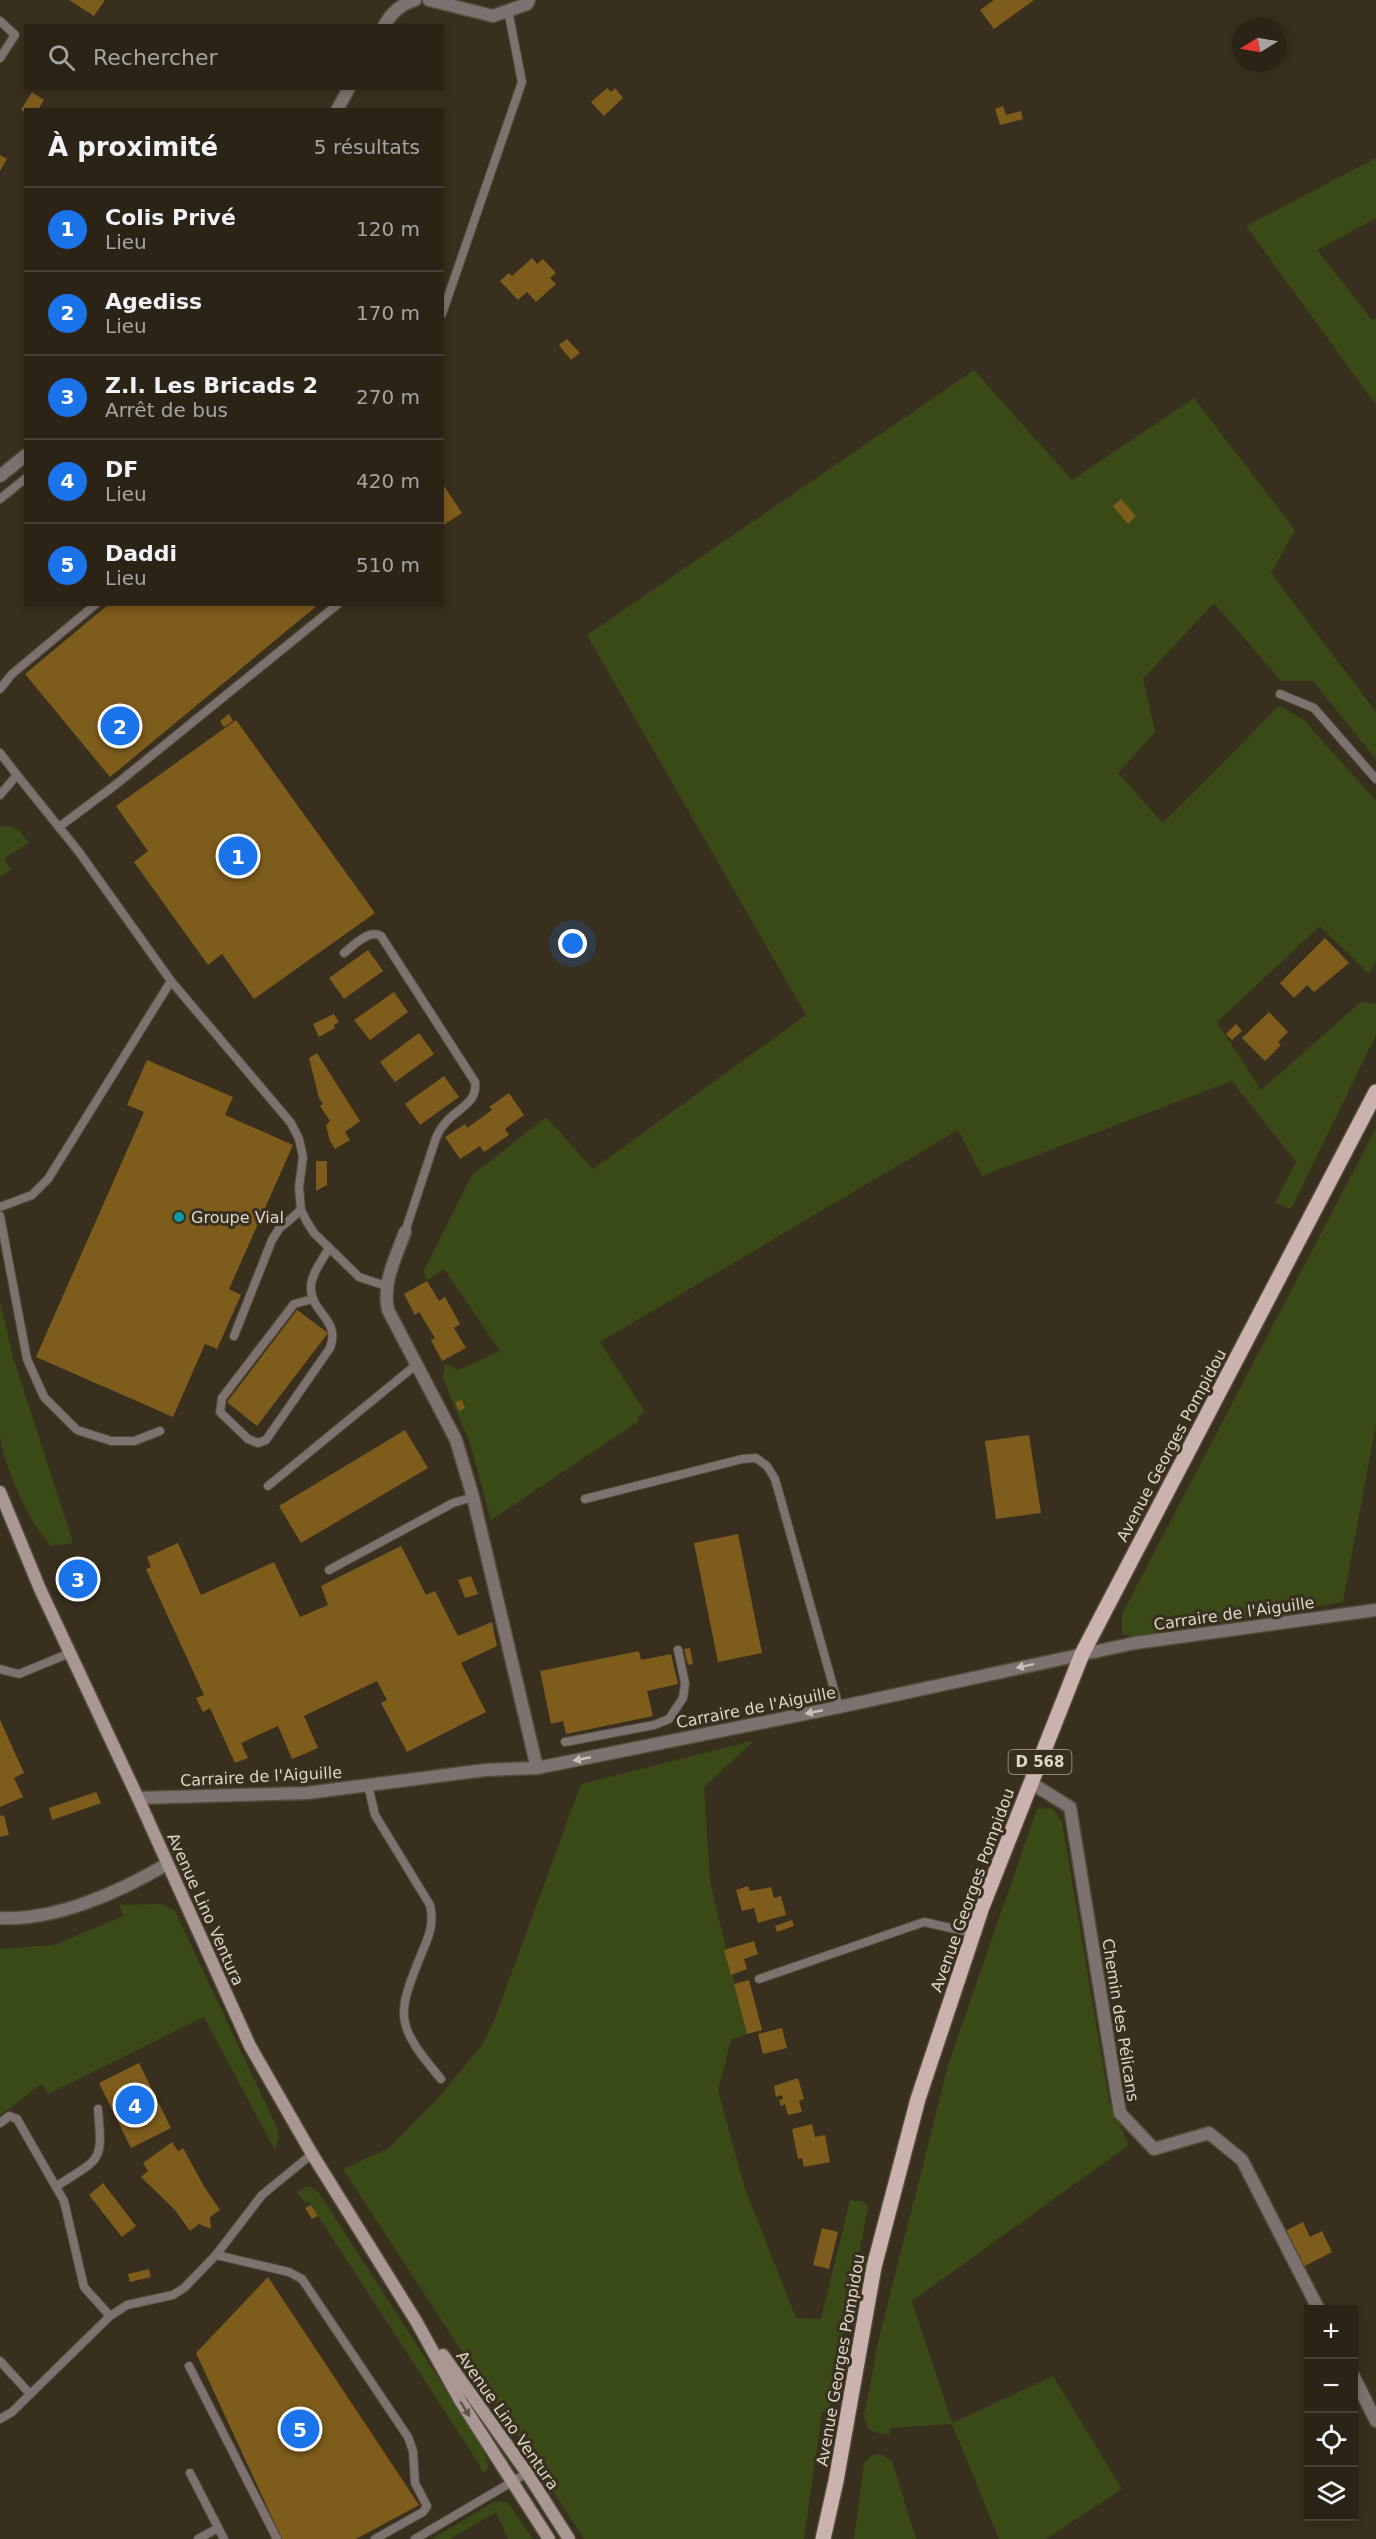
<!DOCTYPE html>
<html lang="fr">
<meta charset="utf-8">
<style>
:root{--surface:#2b2316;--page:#372f23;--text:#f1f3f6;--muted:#a6a4a1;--line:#474035;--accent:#1a73e8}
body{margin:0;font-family:"DejaVu Sans",sans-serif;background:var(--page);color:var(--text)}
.controls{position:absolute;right:18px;bottom:18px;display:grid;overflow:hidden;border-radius:0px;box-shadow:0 3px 9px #0003}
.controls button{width:54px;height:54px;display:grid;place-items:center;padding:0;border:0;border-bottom:2px solid var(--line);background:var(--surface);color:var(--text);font:30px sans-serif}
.compass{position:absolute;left:1232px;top:18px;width:54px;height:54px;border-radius:50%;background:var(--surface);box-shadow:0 3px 9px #0003;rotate:259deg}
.you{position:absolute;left:573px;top:944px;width:21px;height:21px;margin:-15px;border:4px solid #fff;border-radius:50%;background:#1a73e8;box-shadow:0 0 0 9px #1a73e833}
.badge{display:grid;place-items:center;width:39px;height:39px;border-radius:50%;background:var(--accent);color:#fff;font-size:20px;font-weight:700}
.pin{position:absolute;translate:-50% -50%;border:3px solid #fff;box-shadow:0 2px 6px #0006}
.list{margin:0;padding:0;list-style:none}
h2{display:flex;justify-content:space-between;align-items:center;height:78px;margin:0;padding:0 24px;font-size:26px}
h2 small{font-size:20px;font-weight:400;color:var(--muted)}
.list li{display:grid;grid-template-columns:39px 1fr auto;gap:18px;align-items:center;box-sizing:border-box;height:84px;padding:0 24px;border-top:2px solid var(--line)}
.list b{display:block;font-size:22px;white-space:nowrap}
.list p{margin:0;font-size:20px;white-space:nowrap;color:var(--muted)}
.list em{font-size:20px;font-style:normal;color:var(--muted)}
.icon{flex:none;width:33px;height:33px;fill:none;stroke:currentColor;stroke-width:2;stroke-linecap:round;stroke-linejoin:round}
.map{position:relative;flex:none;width:1376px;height:2539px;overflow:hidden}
.search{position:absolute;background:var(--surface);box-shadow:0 3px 9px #0003;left:24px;top:24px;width:420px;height:66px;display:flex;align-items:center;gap:15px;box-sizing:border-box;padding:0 21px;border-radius:0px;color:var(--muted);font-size:22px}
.panel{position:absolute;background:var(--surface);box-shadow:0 3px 9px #0003;left:24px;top:108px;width:420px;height:498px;border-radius:0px}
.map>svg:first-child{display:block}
</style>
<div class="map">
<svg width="1376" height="2539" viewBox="0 0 1376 2539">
<rect width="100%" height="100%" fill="#392f1e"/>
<g fill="#394a17">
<path d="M 1376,158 L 1376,218 L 1317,250 L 1372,320 L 1376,319 L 1376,405 L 1246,226 Z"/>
<path d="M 974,370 L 1072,480 L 1194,398 L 1295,530 L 1271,573 L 1376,712 L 1376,759 L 1313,681 L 1281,681 L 1214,603 L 1143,679 L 1155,732 L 1118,773 L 1163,823 L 1279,706 L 1303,719 L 1376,801 L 1376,962 L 1369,974 L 1320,926 L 1217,1022 L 1261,1090 L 1361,1002 L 1376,1004 L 1376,1035 L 1291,1209 L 1275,1203 L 1296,1162 L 1232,1081 L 982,1176 L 958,1130 L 600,1342 L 645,1412 L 638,1417 L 639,1421 L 491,1520 L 471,1446 L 443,1378 L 445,1363 L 458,1370 L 500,1351 L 444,1269 L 427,1280 L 424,1271 L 472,1175 L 546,1117 L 593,1169 L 806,1015 L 587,635 Z"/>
<path d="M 10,826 L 18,830 L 29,843 L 4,858 L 11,870 L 0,877 L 0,827 Z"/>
<path d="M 1376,1128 L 1376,1424 L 1343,1602 L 1134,1637 L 1122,1634 L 1122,1614 Z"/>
<path d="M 0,1301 L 13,1357 L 73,1543 L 51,1546 C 30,1524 3,1466 0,1435 C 0,1391 0,1345 0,1301 Z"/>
<path d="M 755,1740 L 704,1787 L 710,1882 L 747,2034 L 731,2040 L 718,2090 L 745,2189 L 796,2318 L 821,2319 L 850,2200 L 864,2202 L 868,2207 L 829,2413 L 822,2412 L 804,2539 L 584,2539 L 343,2169 L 389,2148 L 439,2097 L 482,2045 L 494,2021 L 581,1784 Z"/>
<path d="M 1052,1808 L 1062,1822 L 1109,2101 L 1129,2145 L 912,2301 L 952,2423 L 1053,2376 L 1122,2489 L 1046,2539 L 999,2539 L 952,2424 L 891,2428 L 889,2435 L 878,2433 L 868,2429 L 864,2417 L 878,2342 L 949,2062 L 1037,1809 Z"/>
<path d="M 161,1904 L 175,1911 L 277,2128 L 279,2136 L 275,2150 L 204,2017 L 48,2094 L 42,2084 L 0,2115 L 0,1949 L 54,1945 L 124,1916 L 119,1905 Z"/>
<path d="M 305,2187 L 311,2187 L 319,2193 L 482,2446 L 488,2465 L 487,2470 L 482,2473 L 479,2464 L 311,2205 L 309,2202 L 306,2204 L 297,2192 Z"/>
<path d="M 880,2454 L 892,2461 L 916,2539 L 854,2539 L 864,2463 L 872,2455 Z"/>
<path d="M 500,2501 L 508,2503 L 533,2539 L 508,2539 L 496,2512 L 450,2539 L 432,2539 L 494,2502 Z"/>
</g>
<g fill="#7e5c1c">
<path d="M 69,0 L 105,0 L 94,16 Z"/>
<path d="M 994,0 L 1034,0 L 994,29 L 980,10 Z"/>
<path d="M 607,88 L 611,92 L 615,88 L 623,98 L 604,116 L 591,102 Z"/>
<path d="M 32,92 L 44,100 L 38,110 L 26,110 L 26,112 L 21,110 Z"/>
<path d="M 1003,106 L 1006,115 L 1021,111 L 1023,119 L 1000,125 L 995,109 Z"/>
<path d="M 0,155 L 7,159 L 0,171 Z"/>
<path d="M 532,258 L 537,264 L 543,259 L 556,273 L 550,278 L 556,284 L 536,302 L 527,292 L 518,300 L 500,281 L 509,273 L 512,276 Z"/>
<path d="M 567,339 L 580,353 L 571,360 L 559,345 Z"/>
<path d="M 442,483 L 462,513 L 442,526 Z"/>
<path d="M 1121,499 L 1136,516 L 1128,524 L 1113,506 Z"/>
<path d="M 109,604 L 319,604 L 110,777 L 25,674 Z"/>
<path d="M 229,714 L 233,721 L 224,727 L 220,721 Z"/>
<path d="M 236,720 L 375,913 L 254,999 L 222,954 L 208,965 L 134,862 L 148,851 L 116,806 Z"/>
<path d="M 1325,938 L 1349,963 L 1314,992 L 1307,985 L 1294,998 L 1280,983 Z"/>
<path d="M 368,950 L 383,971 L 344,999 L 329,978 Z"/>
<path d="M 394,992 L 408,1012 L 370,1040 L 354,1020 Z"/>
<path d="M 1269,1012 L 1288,1032 L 1278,1042 L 1281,1045 L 1265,1061 L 1242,1038 Z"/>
<path d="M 334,1014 L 339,1022 L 334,1025 L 335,1028 L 319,1037 L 313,1024 Z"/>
<path d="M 1236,1024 L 1242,1031 L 1232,1040 L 1226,1034 Z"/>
<path d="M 419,1033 L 434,1054 L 395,1082 L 380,1062 Z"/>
<path d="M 317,1053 L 360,1121 L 345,1132 L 350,1140 L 335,1149 L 330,1141 L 326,1125 L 330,1121 L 320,1106 L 323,1104 L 319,1098 L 309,1058 Z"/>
<path d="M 147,1060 L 233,1097 L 225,1115 L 293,1145 L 229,1289 L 241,1295 L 217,1349 L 205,1344 L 173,1417 L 36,1357 L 144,1112 L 127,1105 Z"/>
<path d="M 444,1076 L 459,1097 L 420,1125 L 405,1104 Z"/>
<path d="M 509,1093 L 524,1115 L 505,1129 L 509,1135 L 484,1152 L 480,1146 L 460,1159 L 445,1137 L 465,1124 L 467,1128 L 492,1110 L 489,1107 Z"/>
<path d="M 316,1161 L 327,1161 L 327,1185 L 316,1191 Z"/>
<path d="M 427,1281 L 439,1301 L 445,1297 L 460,1324 L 454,1328 L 466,1348 L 442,1361 L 431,1340 L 435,1338 L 419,1312 L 415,1315 L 404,1294 Z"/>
<path d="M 297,1310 L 328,1333 L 257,1426 L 227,1402 Z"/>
<path d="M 462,1400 L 465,1408 L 459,1411 L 455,1402 Z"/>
<path d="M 405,1430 L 428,1468 L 301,1543 L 279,1506 Z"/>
<path d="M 1029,1435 L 1041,1513 L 996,1519 L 985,1441 Z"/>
<path d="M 738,1534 L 762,1653 L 718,1662 L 694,1543 Z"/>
<path d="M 178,1543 L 201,1595 L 274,1562 L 300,1617 L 328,1605 L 321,1586 L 401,1546 L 426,1595 L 435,1591 L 458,1636 L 492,1622 L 497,1646 L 461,1663 L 486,1712 L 407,1752 L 381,1703 L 387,1700 L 377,1681 L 304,1716 L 318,1748 L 292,1759 L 278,1726 L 241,1743 L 248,1758 L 235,1763 L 210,1708 L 203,1712 L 196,1698 L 204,1695 L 146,1569 L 151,1567 L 147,1557 Z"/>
<path d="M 471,1576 L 478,1594 L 465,1598 L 458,1580 Z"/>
<path d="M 690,1648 L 693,1664 L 688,1665 L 684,1649 Z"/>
<path d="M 639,1651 L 641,1660 L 671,1654 L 678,1684 L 647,1691 L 653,1716 L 566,1734 L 563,1721 L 551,1724 L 540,1671 Z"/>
<path d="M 0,1720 L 24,1773 L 14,1778 L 23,1797 L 0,1807 Z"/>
<path d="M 96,1792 L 101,1803 L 52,1820 L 49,1808 Z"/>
<path d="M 4,1815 L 9,1835 L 0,1837 L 0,1816 Z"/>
<path d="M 748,1886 L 750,1891 L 771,1887 L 774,1898 L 781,1896 L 786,1915 L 758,1923 L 754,1908 L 742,1911 L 736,1890 Z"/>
<path d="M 792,1920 L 794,1926 L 777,1932 L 775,1926 Z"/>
<path d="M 754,1941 L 758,1954 L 744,1959 L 747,1969 L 731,1975 L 724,1950 Z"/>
<path d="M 749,1980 L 762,2030 L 747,2034 L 734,1984 Z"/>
<path d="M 782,2028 L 787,2048 L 763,2054 L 758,2034 Z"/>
<path d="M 139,2063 L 171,2128 L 131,2148 L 99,2083 Z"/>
<path d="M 798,2078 L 804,2099 L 799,2101 L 802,2112 L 788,2115 L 785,2104 L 781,2106 L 779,2100 L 783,2099 L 782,2095 L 776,2097 L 774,2086 Z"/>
<path d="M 812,2124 L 815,2137 L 825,2135 L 830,2162 L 804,2167 L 802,2158 L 798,2159 L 792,2129 Z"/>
<path d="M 172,2142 L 178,2151 L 183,2148 L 205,2188 L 220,2210 L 210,2217 L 211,2229 L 199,2224 L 190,2231 L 175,2210 L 141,2177 L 148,2171 L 143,2163 Z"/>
<path d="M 103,2183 L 136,2226 L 122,2237 L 89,2195 Z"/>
<path d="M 311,2205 L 318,2216 L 312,2219 L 305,2208 Z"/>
<path d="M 1303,2222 L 1310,2237 L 1322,2231 L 1332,2252 L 1299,2269 L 1281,2233 Z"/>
<path d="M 822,2228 L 838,2232 L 829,2269 L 813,2265 Z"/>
<path d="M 149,2269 L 151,2277 L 130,2282 L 128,2274 Z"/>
<path d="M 268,2277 L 419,2505 L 356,2539 L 282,2539 L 196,2353 Z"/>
</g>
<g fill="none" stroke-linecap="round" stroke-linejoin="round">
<g stroke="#534a3a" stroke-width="10">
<g id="lane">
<path d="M 0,21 L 15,35 L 0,58"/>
<path d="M 442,314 L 522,82 L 508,10"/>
<path d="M 0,499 L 26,478"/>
<path d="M 0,689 L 12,674 L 96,604"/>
<path d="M 1280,694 L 1314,708 L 1376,779"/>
<path d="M 0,753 L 17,775"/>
<path d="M 0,795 L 17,775 L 79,852 L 171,981 L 48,1179 L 32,1195 L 0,1207"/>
<path d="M 59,827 L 114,786 L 338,604"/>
<path d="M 344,953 C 354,945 369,929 381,936 L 475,1082 C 478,1105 454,1109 443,1126 C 440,1129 438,1134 436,1138 L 405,1232"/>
<path d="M 171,981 L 291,1123 L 299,1139 L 303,1157 L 299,1187 L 301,1210 L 307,1222 L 314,1233 L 359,1277 L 386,1286"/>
<path d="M 0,1216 L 27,1359 L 44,1397 L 77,1430 L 111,1441 L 134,1441 L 160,1431"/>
<path d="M 313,1299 L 294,1304 L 222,1398 L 220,1412 L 248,1439 L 258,1443 L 266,1440 L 330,1348 C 341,1319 310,1313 311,1287 C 311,1274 323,1259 329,1248"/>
<path d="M 234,1336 L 272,1240 L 279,1229 L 301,1210"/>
<path d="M 268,1486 L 417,1364"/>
<path d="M 585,1499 L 742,1459 L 756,1458 L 767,1466 L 775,1479 L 839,1707"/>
<path d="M 329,1570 L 453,1503 L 473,1497"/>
<path d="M 0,1669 L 19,1674 L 70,1653"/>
<path d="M 565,1742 L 654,1725 L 669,1719 L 683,1698 L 685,1683 L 678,1650"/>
<path d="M 368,1785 L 375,1815 L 430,1905 C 434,1922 430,1934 423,1950 C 396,2016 394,2023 441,2079"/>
<path d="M 759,1979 L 924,1922 L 973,1933"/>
<path d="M 0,2123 L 9,2116 L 17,2119 L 64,2201 L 84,2287 L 110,2316"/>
<path d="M 57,2186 C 101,2157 103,2164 98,2109"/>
<path d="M 216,2255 L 289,2272 L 302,2279 L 408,2437 L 413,2451 L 415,2483 L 427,2506 L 423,2512 L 375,2539"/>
<path d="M 0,2361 L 30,2394"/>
<path d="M 189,2366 L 277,2539"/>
<path d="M 0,2419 L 12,2412 L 110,2316 L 127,2305 L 173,2295 L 184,2288 L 216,2255 L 262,2195 L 312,2154"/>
<path d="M 190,2473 L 224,2539"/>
<path d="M 198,2539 L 218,2528"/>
<path d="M 415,2539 L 527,2473"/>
</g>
</g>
<g stroke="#534a3a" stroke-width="15">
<g id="street">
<path d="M 429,0 L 493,16 L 527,4 L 529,0"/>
<path d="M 384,26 C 391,13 401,4 415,0"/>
<path d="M 337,110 L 349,88"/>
<path d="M 0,476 L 26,455"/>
<path d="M 405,1232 C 396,1257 382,1283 388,1310 L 456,1440 L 473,1497 L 537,1768"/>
<path d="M 1031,1783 L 1070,1807 L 1120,2113 L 1154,2149 L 1209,2133 L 1242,2160 L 1319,2310"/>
<path d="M 138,1798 L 307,1793 L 485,1770 L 537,1768 L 839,1707 L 1135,1643 L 1376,1610"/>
<path d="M 0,1918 C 55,1921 120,1892 167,1864"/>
<path d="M 1354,2377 L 1376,2421"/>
</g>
</g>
<g stroke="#534a3a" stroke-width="15">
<g id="secondary">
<path d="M 0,1492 L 40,1589 L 138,1798 L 250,2046 L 312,2154 L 416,2321 L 461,2402 L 549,2539"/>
<path d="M 443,2355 L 527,2473 L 569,2539"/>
</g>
</g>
<g stroke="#534a3a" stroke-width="18">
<path id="primary" d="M 823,2539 L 836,2481 L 874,2267 L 918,2099 L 982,1907 L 1082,1654 L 1376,1092"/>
</g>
<use href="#lane" stroke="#7d7270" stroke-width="8"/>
<use href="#street" stroke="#7d7270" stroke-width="12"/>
<use href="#secondary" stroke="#a89793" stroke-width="12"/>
<use href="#primary" stroke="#cab3ae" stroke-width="15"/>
</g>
<defs><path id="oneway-solid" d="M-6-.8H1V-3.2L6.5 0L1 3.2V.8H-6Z" transform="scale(1.5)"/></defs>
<g fill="#c9c2b9">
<use href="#oneway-solid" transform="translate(1025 1666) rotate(168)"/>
<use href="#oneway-solid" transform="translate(814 1712) rotate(169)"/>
<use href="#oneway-solid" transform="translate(582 1759) rotate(169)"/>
</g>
<use fill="#605347" href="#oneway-solid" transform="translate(465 2409) rotate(58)"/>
<circle fill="#0f9aa8" stroke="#392f1e" stroke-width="2" cx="179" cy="1217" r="6"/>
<g text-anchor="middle" stroke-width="6" stroke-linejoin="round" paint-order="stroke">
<rect fill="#392f1e" stroke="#aba497" stroke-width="1.5" x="1008.5" y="1750" width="63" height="24" rx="4.5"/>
<g font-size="15" font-weight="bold" fill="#dcd6cb">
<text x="1040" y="1767">D 568</text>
</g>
<g font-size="16" fill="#dcd6cb" stroke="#392f1e" text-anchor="start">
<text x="191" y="1223">Groupe Vial</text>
</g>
<g font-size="16" fill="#dcd6cb" stroke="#392f1e">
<text transform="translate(1171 1445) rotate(-62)" y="6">Avenue Georges Pompidou</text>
<text transform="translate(1234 1613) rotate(-8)" y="6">Carraire de l'Aiguille</text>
<text transform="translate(756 1707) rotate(-11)" y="6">Carraire de l'Aiguille</text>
<text transform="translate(261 1776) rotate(-3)" y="6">Carraire de l'Aiguille</text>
<text transform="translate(972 1890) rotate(-70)" y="6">Avenue Georges Pompidou</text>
<text transform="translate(206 1909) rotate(66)" y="6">Avenue Lino Ventura</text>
<text transform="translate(1121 2020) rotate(81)" y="6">Chemin des Pélicans</text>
<text transform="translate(840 2360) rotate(-80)" y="6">Avenue Georges Pompidou</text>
<text transform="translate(508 2420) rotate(55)" y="6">Avenue Lino Ventura</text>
</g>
</g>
</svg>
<div class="controls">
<button>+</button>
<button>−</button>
<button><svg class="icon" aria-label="locate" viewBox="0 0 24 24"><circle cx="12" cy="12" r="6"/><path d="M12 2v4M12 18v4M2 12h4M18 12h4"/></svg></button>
<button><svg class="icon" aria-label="layers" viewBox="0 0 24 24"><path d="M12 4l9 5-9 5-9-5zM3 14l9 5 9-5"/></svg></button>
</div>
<svg class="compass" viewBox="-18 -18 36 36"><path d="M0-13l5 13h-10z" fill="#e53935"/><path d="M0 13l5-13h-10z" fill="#a6a4a1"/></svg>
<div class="you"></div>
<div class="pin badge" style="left:238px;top:856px">1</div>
<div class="pin badge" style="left:120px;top:726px">2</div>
<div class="pin badge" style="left:78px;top:1579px">3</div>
<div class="pin badge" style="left:135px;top:2105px">4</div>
<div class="pin badge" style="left:300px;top:2429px">5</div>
<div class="search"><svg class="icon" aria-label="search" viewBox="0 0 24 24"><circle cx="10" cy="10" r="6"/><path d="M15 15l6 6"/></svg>Rechercher</div>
<section class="panel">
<h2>À proximité<small>5 résultats</small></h2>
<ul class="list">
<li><span class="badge">1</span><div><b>Colis Privé</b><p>Lieu</p></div><em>120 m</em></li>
<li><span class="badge">2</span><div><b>Agediss</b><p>Lieu</p></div><em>170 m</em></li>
<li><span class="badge">3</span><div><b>Z.I. Les Bricads 2</b><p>Arrêt de bus</p></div><em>270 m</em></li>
<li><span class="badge">4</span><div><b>DF</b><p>Lieu</p></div><em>420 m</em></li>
<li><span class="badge">5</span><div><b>Daddi</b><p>Lieu</p></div><em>510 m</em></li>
</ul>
</section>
</div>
